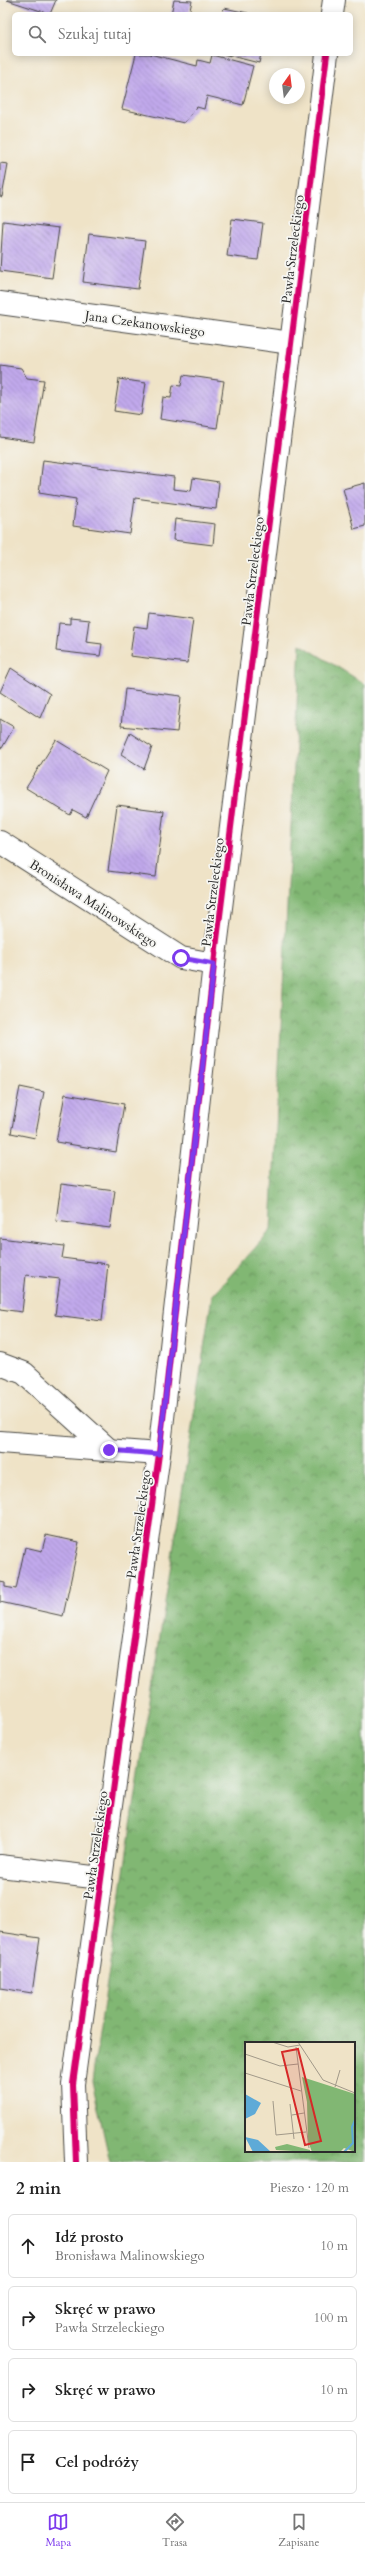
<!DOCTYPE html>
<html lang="pl">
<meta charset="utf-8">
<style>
:root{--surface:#fff;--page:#f2f2f2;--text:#222;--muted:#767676;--line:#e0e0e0;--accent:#7c3aed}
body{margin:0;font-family:Cardo,serif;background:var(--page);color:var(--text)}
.compass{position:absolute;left:269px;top:68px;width:36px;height:36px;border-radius:50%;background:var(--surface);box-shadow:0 2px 10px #0003;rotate:14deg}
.stop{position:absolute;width:12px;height:12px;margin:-9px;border:3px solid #7c3aed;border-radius:50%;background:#fff}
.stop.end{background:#7c3aed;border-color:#fff;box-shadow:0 1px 4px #0008}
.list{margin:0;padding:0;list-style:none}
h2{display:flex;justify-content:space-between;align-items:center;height:52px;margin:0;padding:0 16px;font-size:17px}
h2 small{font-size:13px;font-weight:400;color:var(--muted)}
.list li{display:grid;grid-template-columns:26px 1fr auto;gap:12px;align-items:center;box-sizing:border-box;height:64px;margin:0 8px 8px;padding:0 8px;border:1px solid var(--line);border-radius:6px}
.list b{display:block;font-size:15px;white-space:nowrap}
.list p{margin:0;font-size:13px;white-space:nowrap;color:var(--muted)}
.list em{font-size:13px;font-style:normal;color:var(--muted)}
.icon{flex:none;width:22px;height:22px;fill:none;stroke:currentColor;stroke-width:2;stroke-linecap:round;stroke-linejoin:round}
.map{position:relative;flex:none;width:365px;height:2162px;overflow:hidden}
.search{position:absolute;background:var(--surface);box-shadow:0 2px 10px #0003;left:12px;right:12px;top:12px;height:44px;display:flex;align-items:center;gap:10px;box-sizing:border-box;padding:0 14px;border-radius:6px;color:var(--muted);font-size:15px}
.sheet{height:340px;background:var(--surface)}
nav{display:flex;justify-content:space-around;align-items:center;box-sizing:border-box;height:56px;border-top:1px solid var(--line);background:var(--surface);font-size:11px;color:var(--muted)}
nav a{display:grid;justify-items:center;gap:2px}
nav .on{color:var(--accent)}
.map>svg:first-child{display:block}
</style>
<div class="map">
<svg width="365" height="2162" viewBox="0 0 365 2162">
<defs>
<pattern id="forest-crowns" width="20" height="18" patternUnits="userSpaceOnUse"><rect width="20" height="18" fill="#81b773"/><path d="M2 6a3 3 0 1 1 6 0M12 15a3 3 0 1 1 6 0" fill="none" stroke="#6a955f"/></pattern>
<pattern id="building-back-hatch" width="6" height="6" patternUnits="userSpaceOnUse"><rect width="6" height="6" fill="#c1a9ec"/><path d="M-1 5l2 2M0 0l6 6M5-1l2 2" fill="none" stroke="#9d8abf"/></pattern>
</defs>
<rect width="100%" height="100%" fill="#f6f6f2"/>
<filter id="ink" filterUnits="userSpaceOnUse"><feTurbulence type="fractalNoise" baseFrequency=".025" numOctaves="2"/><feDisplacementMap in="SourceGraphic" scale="8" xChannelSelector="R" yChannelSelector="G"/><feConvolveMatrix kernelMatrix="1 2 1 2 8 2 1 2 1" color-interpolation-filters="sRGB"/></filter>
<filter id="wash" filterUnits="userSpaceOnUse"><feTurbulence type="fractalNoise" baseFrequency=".012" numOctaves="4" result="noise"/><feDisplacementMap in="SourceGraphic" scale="16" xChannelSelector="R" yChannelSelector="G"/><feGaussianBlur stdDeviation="0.9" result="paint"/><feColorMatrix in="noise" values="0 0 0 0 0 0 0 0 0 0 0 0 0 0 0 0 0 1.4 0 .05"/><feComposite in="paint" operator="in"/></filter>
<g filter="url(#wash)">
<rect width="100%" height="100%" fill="#efe3c7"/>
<path fill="url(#forest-crowns)" stroke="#56714f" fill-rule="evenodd" d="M 300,644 L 365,684 L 365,2162 L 110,2162 L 92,2081 L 212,1296 L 271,1230 ZM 246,2043 L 354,2043 L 354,2151 L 246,2151 Z"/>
<g id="blocks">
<g fill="url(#building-back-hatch)">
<path d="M 7,0 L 56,0 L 50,14 Z"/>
<path d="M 174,0 L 192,1 L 189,14 L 171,14 Z"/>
<path d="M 224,8 L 248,13 L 248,14 L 222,14 Z"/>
<path d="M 136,54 L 150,54 L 197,66 L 198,60 L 210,63 L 212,55 L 253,66 L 243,105 L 207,96 L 204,109 L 197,107 L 184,123 L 122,109 Z"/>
<path d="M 223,54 L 261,54 L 259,63 Z"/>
<path d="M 0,163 L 8,164 L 2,197 L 0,196 Z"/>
<path d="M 232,219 L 263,223 L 258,260 L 227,256 Z"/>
<path d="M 3,221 L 59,228 L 52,278 L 0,271 Z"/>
<path d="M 89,234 L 145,241 L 138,289 L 83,282 Z"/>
<path d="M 0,365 L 21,368 L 27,378 L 44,380 L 34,442 L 0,437 Z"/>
<path d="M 183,375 L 224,381 L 217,428 L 160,419 L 163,397 L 171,398 L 173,385 L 181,386 Z"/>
<path d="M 119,379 L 146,383 L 141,415 L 114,411 Z"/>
<path d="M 43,460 L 174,477 L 173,489 L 191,491 L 193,478 L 219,482 L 216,509 L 135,498 L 130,534 L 73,526 L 76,499 L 39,493 Z"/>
<path d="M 365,483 L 365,526 L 354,529 L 343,489 Z"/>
<path d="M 175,519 L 215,524 L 213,545 L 173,540 Z"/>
<path d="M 149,613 L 193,619 L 187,663 L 130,656 L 134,626 L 147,628 Z"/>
<path d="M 70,618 L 89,620 L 86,642 L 102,644 L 100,656 L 56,651 L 59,623 L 70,624 Z"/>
<path d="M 11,668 L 50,694 L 40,718 L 0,692 Z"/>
<path d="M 125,689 L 181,696 L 177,732 L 121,726 Z"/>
<path d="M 0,719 L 14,727 L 2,748 L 0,747 Z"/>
<path d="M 130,733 L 152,747 L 144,769 L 121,754 Z"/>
<path d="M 56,740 L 107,771 L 86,817 L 73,810 L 70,815 L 26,788 Z"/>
<path d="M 117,805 L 164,811 L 156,877 L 108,871 Z"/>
<path d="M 20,1087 L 44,1092 L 35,1138 L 11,1133 Z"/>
<path d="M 65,1094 L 124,1104 L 116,1152 L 56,1142 Z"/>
<path d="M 61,1184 L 115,1191 L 110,1228 L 56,1221 Z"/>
<path d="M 0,1238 L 64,1246 L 62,1258 L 108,1264 L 102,1321 L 55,1315 L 60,1279 L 26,1275 L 22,1312 L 0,1309 Z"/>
<path d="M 46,1535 L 79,1542 L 63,1616 L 0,1602 L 0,1582 L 5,1583 L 5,1587 L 16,1589 L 25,1547 L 42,1551 Z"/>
<path d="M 0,1932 L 40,1938 L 32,1993 L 0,1988 Z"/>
</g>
</g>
</g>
<g filter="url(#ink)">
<use href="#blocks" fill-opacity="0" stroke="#484742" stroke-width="1"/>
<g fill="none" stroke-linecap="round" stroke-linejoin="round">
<g stroke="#484742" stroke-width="24">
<g id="minor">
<path d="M 332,14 L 334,0"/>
<path d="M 0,303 L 291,343"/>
<path d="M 0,842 L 181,958 L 214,964"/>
<path d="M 0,1364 L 24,1373 L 109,1450"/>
<path d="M 0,1442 L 159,1454"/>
<path d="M 0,1866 L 101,1878"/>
<path d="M 76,2162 L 73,2084 L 159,1454 L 214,964 L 327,54"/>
</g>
</g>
<use href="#minor" stroke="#fff" stroke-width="22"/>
<g stroke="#f6f6f2" stroke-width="8">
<path id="cycleway" d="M 76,2162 L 73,2084 L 159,1454 L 214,964 L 327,54"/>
</g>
<use href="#cycleway" stroke="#d6006c" stroke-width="6"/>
</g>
</g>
<g fill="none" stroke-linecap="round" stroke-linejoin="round" filter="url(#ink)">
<path stroke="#7c3aed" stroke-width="5" d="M 109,1450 L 159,1454 L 214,964 L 181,958"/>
</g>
<g text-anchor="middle" stroke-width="3.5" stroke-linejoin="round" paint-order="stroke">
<g font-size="13" fill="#2b2b2b" stroke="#f6f6f2">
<text transform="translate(292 249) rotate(-83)" y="5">Pawła Strzeleckiego</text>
<text transform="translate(145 323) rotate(8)" y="5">Jana Czekanowskiego</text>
<text transform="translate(252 571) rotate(-83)" y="5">Pawła Strzeleckiego</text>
<text transform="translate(212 892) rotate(-83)" y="5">Pawła Strzeleckiego</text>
<text transform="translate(94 903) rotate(33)" y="5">Bronisława Malinowskiego</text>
<text transform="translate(138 1524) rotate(-82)" y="5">Pawła Strzeleckiego</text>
<text transform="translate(95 1845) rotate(-82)" y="5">Pawła Strzeleckiego</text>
</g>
</g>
<g transform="translate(245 2042)">
<rect width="110" height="110" fill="#efe3c7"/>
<path d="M 57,35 L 110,52 L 110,110 L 99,106 L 96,109 L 67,110 L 63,99 L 62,60 ZM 42,102 L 65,108 L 65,110 L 31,108 L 30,105 Z" fill="#81b773"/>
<path d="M 0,52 L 16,61 L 10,72 L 0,77 ZM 0,95 L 13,98 L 26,110 L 8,110 Z" fill="#5eaad7"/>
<path fill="none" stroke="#5eaad7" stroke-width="2" d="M 99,110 L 108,101 L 107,85 L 110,78"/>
<path fill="none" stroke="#a19989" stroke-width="1" d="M 27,0 L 43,5 L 55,3M 53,0 L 78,38 L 110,51M 51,5 L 64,106M 0,12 L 35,24 L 53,22M 0,31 L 56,49M 90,45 L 95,28M 28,59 L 31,93 L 61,90M 45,62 L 49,97M 47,73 L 59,71"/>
<path fill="#d62828" fill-opacity="0.15" stroke="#d62828" stroke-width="2" d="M 53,7 L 76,99 L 60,103 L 37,10 Z"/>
<rect width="110" height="110" fill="none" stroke="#2b2b2b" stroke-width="2"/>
</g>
</svg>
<svg class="compass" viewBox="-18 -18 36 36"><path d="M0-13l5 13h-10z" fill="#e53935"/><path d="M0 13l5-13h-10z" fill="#767676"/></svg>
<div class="stop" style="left:181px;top:958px"></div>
<div class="stop end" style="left:109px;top:1450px"></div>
<div class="search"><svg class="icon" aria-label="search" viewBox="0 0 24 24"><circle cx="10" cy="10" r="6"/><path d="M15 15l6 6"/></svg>Szukaj tutaj</div>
</div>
<section class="sheet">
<h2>2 min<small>Pieszo · 120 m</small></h2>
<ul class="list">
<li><svg class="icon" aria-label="ahead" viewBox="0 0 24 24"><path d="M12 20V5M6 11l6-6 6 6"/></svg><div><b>Idź prosto</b><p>Bronisława Malinowskiego</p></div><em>10 m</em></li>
<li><svg class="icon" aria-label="right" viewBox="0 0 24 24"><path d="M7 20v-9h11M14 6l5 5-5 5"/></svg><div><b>Skręć w prawo</b><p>Pawła Strzeleckiego</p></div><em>100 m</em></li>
<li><svg class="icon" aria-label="right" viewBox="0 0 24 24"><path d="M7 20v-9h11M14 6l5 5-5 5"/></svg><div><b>Skręć w prawo</b></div><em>10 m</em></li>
<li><svg class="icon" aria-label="arrive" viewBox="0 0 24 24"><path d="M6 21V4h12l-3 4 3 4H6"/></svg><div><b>Cel podróży</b></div></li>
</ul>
</section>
<nav>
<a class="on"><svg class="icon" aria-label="map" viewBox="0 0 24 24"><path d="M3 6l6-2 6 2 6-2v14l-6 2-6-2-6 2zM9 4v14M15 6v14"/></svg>Mapa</a>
<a><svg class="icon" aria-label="directions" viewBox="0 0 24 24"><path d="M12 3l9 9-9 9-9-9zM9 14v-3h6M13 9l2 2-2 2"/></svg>Trasa</a>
<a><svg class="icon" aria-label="saved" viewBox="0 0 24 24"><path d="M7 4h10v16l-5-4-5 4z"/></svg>Zapisane</a>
</nav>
